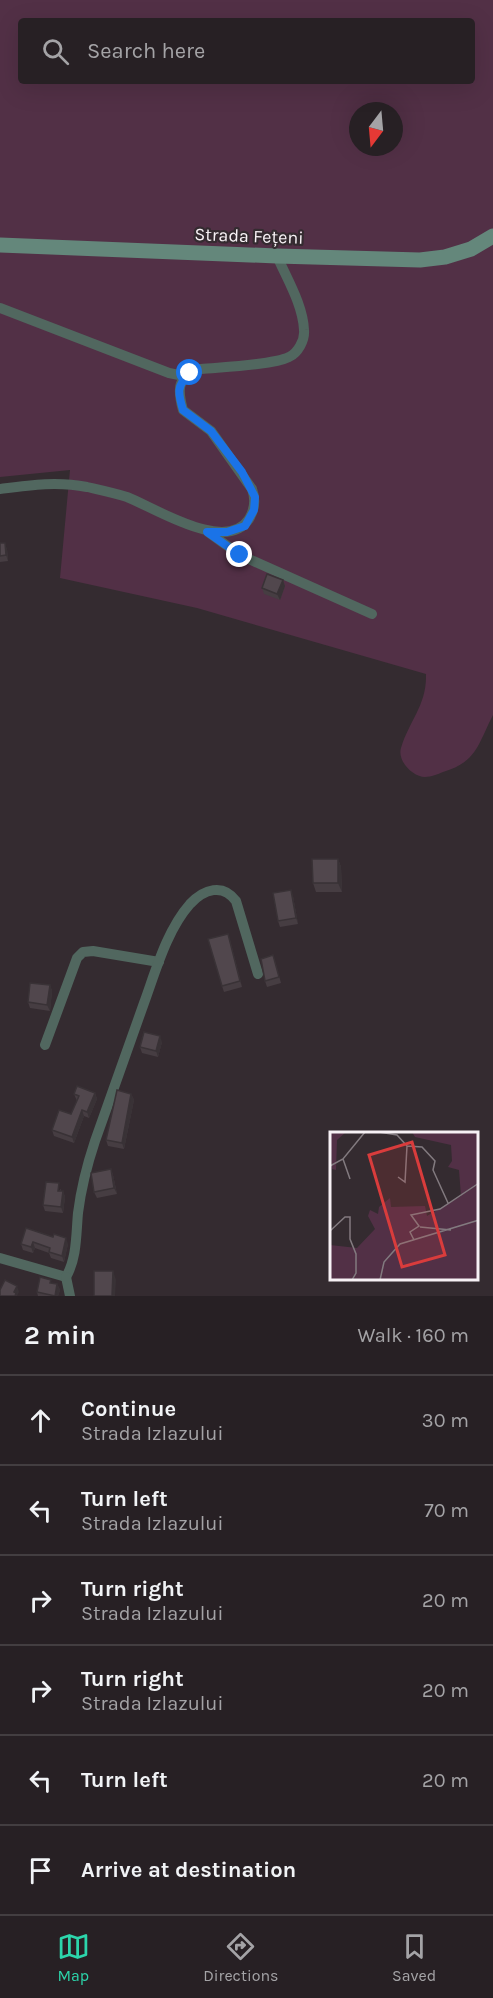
<!DOCTYPE html>
<meta charset="utf-8">
<style>
:root{--surface:#272024;--page:#2f282c;--text:#f1f3f6;--muted:#a4a3a6;--line:#433e41;--accent:#2cd5ab}
body{margin:0;font-family:Karla,sans-serif;background:var(--page);color:var(--text)}
.compass{position:absolute;left:349px;top:102px;width:54px;height:54px;border-radius:50%;background:var(--surface);box-shadow:0 6px 24px #0002;rotate:196deg}
.stop{position:absolute;width:18px;height:18px;margin:-14px;border:4px solid #1a73e8;border-radius:50%;background:#fff}
.stop.end{background:#1a73e8;border-color:#fff;box-shadow:0 2px 6px #0008}
.list{margin:0;padding:0;list-style:none}
h2{display:flex;justify-content:space-between;align-items:center;height:78px;margin:0;padding:0 24px;font-size:26px}
h2 small{font-size:20px;font-weight:400;color:var(--muted)}
.list li{display:grid;grid-template-columns:39px 1fr auto;gap:18px;align-items:center;box-sizing:border-box;height:90px;padding:0 24px;border-top:2px solid var(--line)}
.list b{display:block;font-size:22px;white-space:nowrap}
.list p{margin:0;font-size:20px;white-space:nowrap;color:var(--muted)}
.list em{font-size:20px;font-style:normal;color:var(--muted)}
.icon{flex:none;width:33px;height:33px;fill:none;stroke:currentColor;stroke-width:2;stroke-linecap:round;stroke-linejoin:round}
.map{position:relative;flex:none;width:493px;height:1296px;overflow:hidden}
.search{position:absolute;background:var(--surface);box-shadow:0 6px 24px #0002;left:18px;right:18px;top:18px;height:66px;display:flex;align-items:center;gap:15px;box-sizing:border-box;padding:0 21px;border-radius:6px;color:var(--muted);font-size:22px}
.sheet{height:618px;background:var(--surface)}
nav{display:flex;justify-content:space-around;align-items:center;box-sizing:border-box;height:84px;border-top:2px solid var(--line);background:var(--surface);font-size:16px;color:var(--muted)}
nav a{display:grid;justify-items:center;gap:3px}
nav .on{color:var(--accent)}
.map>svg:first-child{display:block}
</style>
<div class="map">
<svg width="493" height="1296" viewBox="0 0 493 1296">
<rect width="100%" height="100%" fill="#342b30"/>
<path fill="#523046" fill-rule="evenodd" d="M 0,0 L 493,0 L 493,715 C 478,744 477,762 443,772 C 438,774 431,777 425,777 C 413,777 397,761 401,748 C 409,721 427,705 426,674 L 197,608 L 60,578 L 70,470 L 0,477 ZM 21,21 L 472,21 L 472,81 L 21,81 ZM 358,111 L 394,111 L 394,147 L 358,147 Z"/>
<g fill="none" stroke-linecap="round" stroke-linejoin="round">
<g stroke="#51675f" stroke-width="10">
<path d="M 0,308 L 169,373 L 179,375 L 190,373"/>
<path d="M 0,489 C 30,485 57,481 87,487 C 100,490 114,493 127,497 C 155,508 226,554 249,519 C 255,509 256,500 252,489 L 211,431 L 183,410 C 177,388 177,377 201,369 C 221,367 273,365 289,357 C 298,353 305,340 304,330 C 303,305 287,279 277,256"/>
<path d="M 208,532 L 240,555 L 372,614"/>
<path d="M 45,1045 L 77,958 L 83,952 L 93,951 L 159,962"/>
<path d="M 0,1258 L 66,1277"/>
<path d="M 66,1277 C 77,1258 76,1235 78,1213 C 81,1189 87,1165 95,1141 C 111,1095 128,1049 144,1003 C 156,970 167,930 190,904 C 204,889 223,883 236,901 L 258,974"/>
<path d="M 66,1277 L 70,1296"/>
</g>
<path stroke="#64877b" stroke-width="15" d="M 0,245 L 277,256 L 420,260 L 445,257 L 471,249 L 493,236"/>
</g>
<g fill="#463d42">
<path d="M 0,543 L 7,549 L 8,561 L 0,562 Z"/>
<path d="M 283,580 L 285,586 L 280,600 L 264,594 L 262,588 Z"/>
<path d="M 338,859 L 341,867 L 342,892 L 316,892 L 313,883 Z"/>
<path d="M 293,896 L 298,924 L 280,927 L 278,921 Z"/>
<path d="M 230,940 L 242,987 L 224,992 L 222,986 Z"/>
<path d="M 275,961 L 281,983 L 267,987 L 265,981 Z"/>
<path d="M 50,985 L 52,991 L 50,1011 L 30,1008 L 28,1002 Z"/>
<path d="M 162,1042 L 158,1057 L 142,1053 L 140,1047 Z"/>
<path d="M 95,1093 L 97,1099 L 89,1118 L 84,1116 L 74,1143 L 54,1136 L 52,1130 L 71,1114 L 77,1101 L 74,1094 Z"/>
<path d="M 131,1094 L 134,1100 L 124,1149 L 108,1146 L 106,1140 Z"/>
<path d="M 111,1169 L 113,1175 L 117,1194 L 97,1198 L 94,1192 Z"/>
<path d="M 61,1189 L 61,1191 L 63,1191 L 65,1197 L 63,1213 L 45,1211 L 43,1205 Z"/>
<path d="M 26,1228 L 68,1244 L 64,1262 L 51,1258 L 49,1253 L 35,1248 L 33,1253 L 23,1250 L 21,1244 Z"/>
<path d="M 52,1283 L 57,1284 L 60,1290 L 58,1296 L 38,1296 L 37,1292 Z"/>
</g>
<g fill="#393236">
<path d="M 5,543 L 7,549 L 8,561 L 6,555 Z"/>
<path d="M 283,580 L 285,586 L 280,600 L 277,594 Z"/>
<path d="M 338,859 L 341,867 L 342,892 L 338,883 Z"/>
<path d="M 291,890 L 293,896 L 298,924 L 296,918 Z"/>
<path d="M 228,934 L 230,940 L 242,987 L 240,981 Z"/>
<path d="M 50,985 L 52,991 L 50,1011 L 47,1005 Z"/>
<path d="M 160,1036 L 162,1042 L 158,1057 L 156,1051 Z"/>
<path d="M 95,1093 L 97,1099 L 89,1118 L 87,1112 Z"/>
<path d="M 131,1094 L 134,1100 L 124,1149 L 122,1143 Z"/>
<path d="M 82,1110 L 84,1116 L 74,1143 L 72,1137 Z"/>
<path d="M 111,1169 L 113,1175 L 117,1194 L 114,1188 Z"/>
<path d="M 63,1191 L 65,1197 L 63,1213 L 61,1207 Z"/>
<path d="M 66,1238 L 68,1244 L 64,1262 L 62,1256 Z"/>
<path d="M 33,1242 L 35,1248 L 33,1253 L 31,1247 Z"/>
<path d="M 113,1271 L 116,1280 L 115,1296 L 112,1296 Z"/>
<path d="M 57,1284 L 60,1290 L 58,1296 L 55,1296 Z"/>
<path d="M 17,1286 L 19,1292 L 17,1296 L 15,1296 L 14,1292 Z"/>
</g>
<g fill="#51474d" stroke="#393236" stroke-width="1.5">
<path d="M 0,543 L 5,543 L 6,555 L 0,556 Z"/>
<path d="M 267,574 L 283,580 L 277,594 L 262,588 Z"/>
<path d="M 312,859 L 338,859 L 338,883 L 313,883 Z"/>
<path d="M 291,890 L 296,918 L 278,921 L 273,893 Z"/>
<path d="M 228,934 L 240,981 L 222,986 L 208,939 Z"/>
<path d="M 273,955 L 279,977 L 265,981 L 261,959 Z"/>
<path d="M 30,983 L 50,985 L 47,1005 L 28,1002 Z"/>
<path d="M 144,1032 L 160,1036 L 156,1051 L 140,1047 Z"/>
<path d="M 77,1086 L 95,1093 L 87,1112 L 82,1110 L 72,1137 L 52,1130 L 59,1110 L 71,1114 L 79,1096 L 74,1094 Z"/>
<path d="M 117,1090 L 131,1094 L 122,1143 L 106,1140 Z"/>
<path d="M 111,1169 L 114,1188 L 94,1192 L 91,1173 Z"/>
<path d="M 46,1182 L 59,1183 L 58,1191 L 63,1191 L 61,1207 L 43,1205 Z"/>
<path d="M 26,1228 L 53,1237 L 54,1234 L 66,1238 L 62,1256 L 49,1252 L 50,1248 L 33,1242 L 31,1247 L 21,1244 Z"/>
<path d="M 94,1271 L 113,1271 L 112,1296 L 94,1296 Z"/>
<path d="M 40,1277 L 51,1280 L 50,1283 L 57,1284 L 55,1296 L 37,1292 Z"/>
<path d="M 5,1280 L 17,1286 L 14,1292 L 16,1293 L 15,1296 L 0,1296 L 0,1290 Z"/>
</g>
<g fill="none" stroke-linecap="round" stroke-linejoin="round">
<path stroke="#1a73e8" stroke-width="8" d="M 190,373 C 176,386 178,393 183,410 L 211,431 L 242,472 L 255,497 L 254,510 L 245,526 L 227,532 L 207,532 L 240,555"/>
</g>
<g text-anchor="middle" stroke-width="4.5" stroke-linejoin="round" paint-order="stroke">
<g font-size="18" fill="#f7f1f5" stroke="#342b30">
<text transform="translate(249 236) rotate(2)" y="6">Strada Fețeni</text>
</g>
</g>
<g transform="translate(330 1132)">
<rect width="148" height="148" fill="#342b30"/>
<path d="M 0,0 L 16,0 L 7,8 L 6,38 L 2,37 ZM 82,0 L 148,0 L 148,148 L 0,148 L 0,113 L 27,116 L 45,97 L 38,84 L 40,78 L 48,82 L 49,75 L 60,66 L 61,75 L 95,74 L 97,84 L 131,64 L 129,38 L 118,35 L 122,29 L 121,13 L 85,5 Z" fill="#523046"/>
<path fill="none" stroke="#827a7f" stroke-width="1.5" d="M 49,0 L 67,3 L 77,14M 77,14 L 92,15 L 105,29 L 103,38 L 118,71M 13,27 L 20,47M 0,34 L 13,27 L 35,0M 68,45 L 75,50 L 77,14M 90,95 L 121,98M 0,99 L 15,85 L 20,85 L 20,107 L 26,122 L 26,141 L 22,148M 84,108 L 80,100 L 89,94 L 81,83 L 110,77 L 149,51M 50,148 L 54,130 L 70,112 L 149,88"/>
<path fill="#d93c3c" fill-opacity="0.15" stroke="#d93c3c" stroke-width="3" d="M 82,10 L 115,123 L 72,135 L 39,23 Z"/>
<rect width="148" height="148" fill="none" stroke="#f7f1f5" stroke-width="3"/>
</g>
</svg>
<svg class="compass" viewBox="-18 -18 36 36"><path d="M0-13l5 13h-10z" fill="#e53935"/><path d="M0 13l5-13h-10z" fill="#a4a3a6"/></svg>
<div class="stop" style="left:190px;top:373px"></div>
<div class="stop end" style="left:240px;top:555px"></div>
<div class="search"><svg class="icon" aria-label="search" viewBox="0 0 24 24"><circle cx="10" cy="10" r="6"/><path d="M15 15l6 6"/></svg>Search here</div>
</div>
<section class="sheet">
<h2>2 min<small>Walk · 160 m</small></h2>
<ul class="list">
<li><svg class="icon" aria-label="ahead" viewBox="0 0 24 24"><path d="M12 20V5M6 11l6-6 6 6"/></svg><div><b>Continue</b><p>Strada Izlazului</p></div><em>30 m</em></li>
<li><svg class="icon" aria-label="left" viewBox="0 0 24 24"><path d="M17 20v-9H6M10 6l-5 5 5 5"/></svg><div><b>Turn left</b><p>Strada Izlazului</p></div><em>70 m</em></li>
<li><svg class="icon" aria-label="right" viewBox="0 0 24 24"><path d="M7 20v-9h11M14 6l5 5-5 5"/></svg><div><b>Turn right</b><p>Strada Izlazului</p></div><em>20 m</em></li>
<li><svg class="icon" aria-label="right" viewBox="0 0 24 24"><path d="M7 20v-9h11M14 6l5 5-5 5"/></svg><div><b>Turn right</b><p>Strada Izlazului</p></div><em>20 m</em></li>
<li><svg class="icon" aria-label="left" viewBox="0 0 24 24"><path d="M17 20v-9H6M10 6l-5 5 5 5"/></svg><div><b>Turn left</b></div><em>20 m</em></li>
<li><svg class="icon" aria-label="arrive" viewBox="0 0 24 24"><path d="M6 21V4h12l-3 4 3 4H6"/></svg><div><b>Arrive at destination</b></div></li>
</ul>
</section>
<nav>
<a class="on"><svg class="icon" aria-label="map" viewBox="0 0 24 24"><path d="M3 6l6-2 6 2 6-2v14l-6 2-6-2-6 2zM9 4v14M15 6v14"/></svg>Map</a>
<a><svg class="icon" aria-label="directions" viewBox="0 0 24 24"><path d="M12 3l9 9-9 9-9-9zM9 14v-3h6M13 9l2 2-2 2"/></svg>Directions</a>
<a><svg class="icon" aria-label="saved" viewBox="0 0 24 24"><path d="M7 4h10v16l-5-4-5 4z"/></svg>Saved</a>
</nav>
